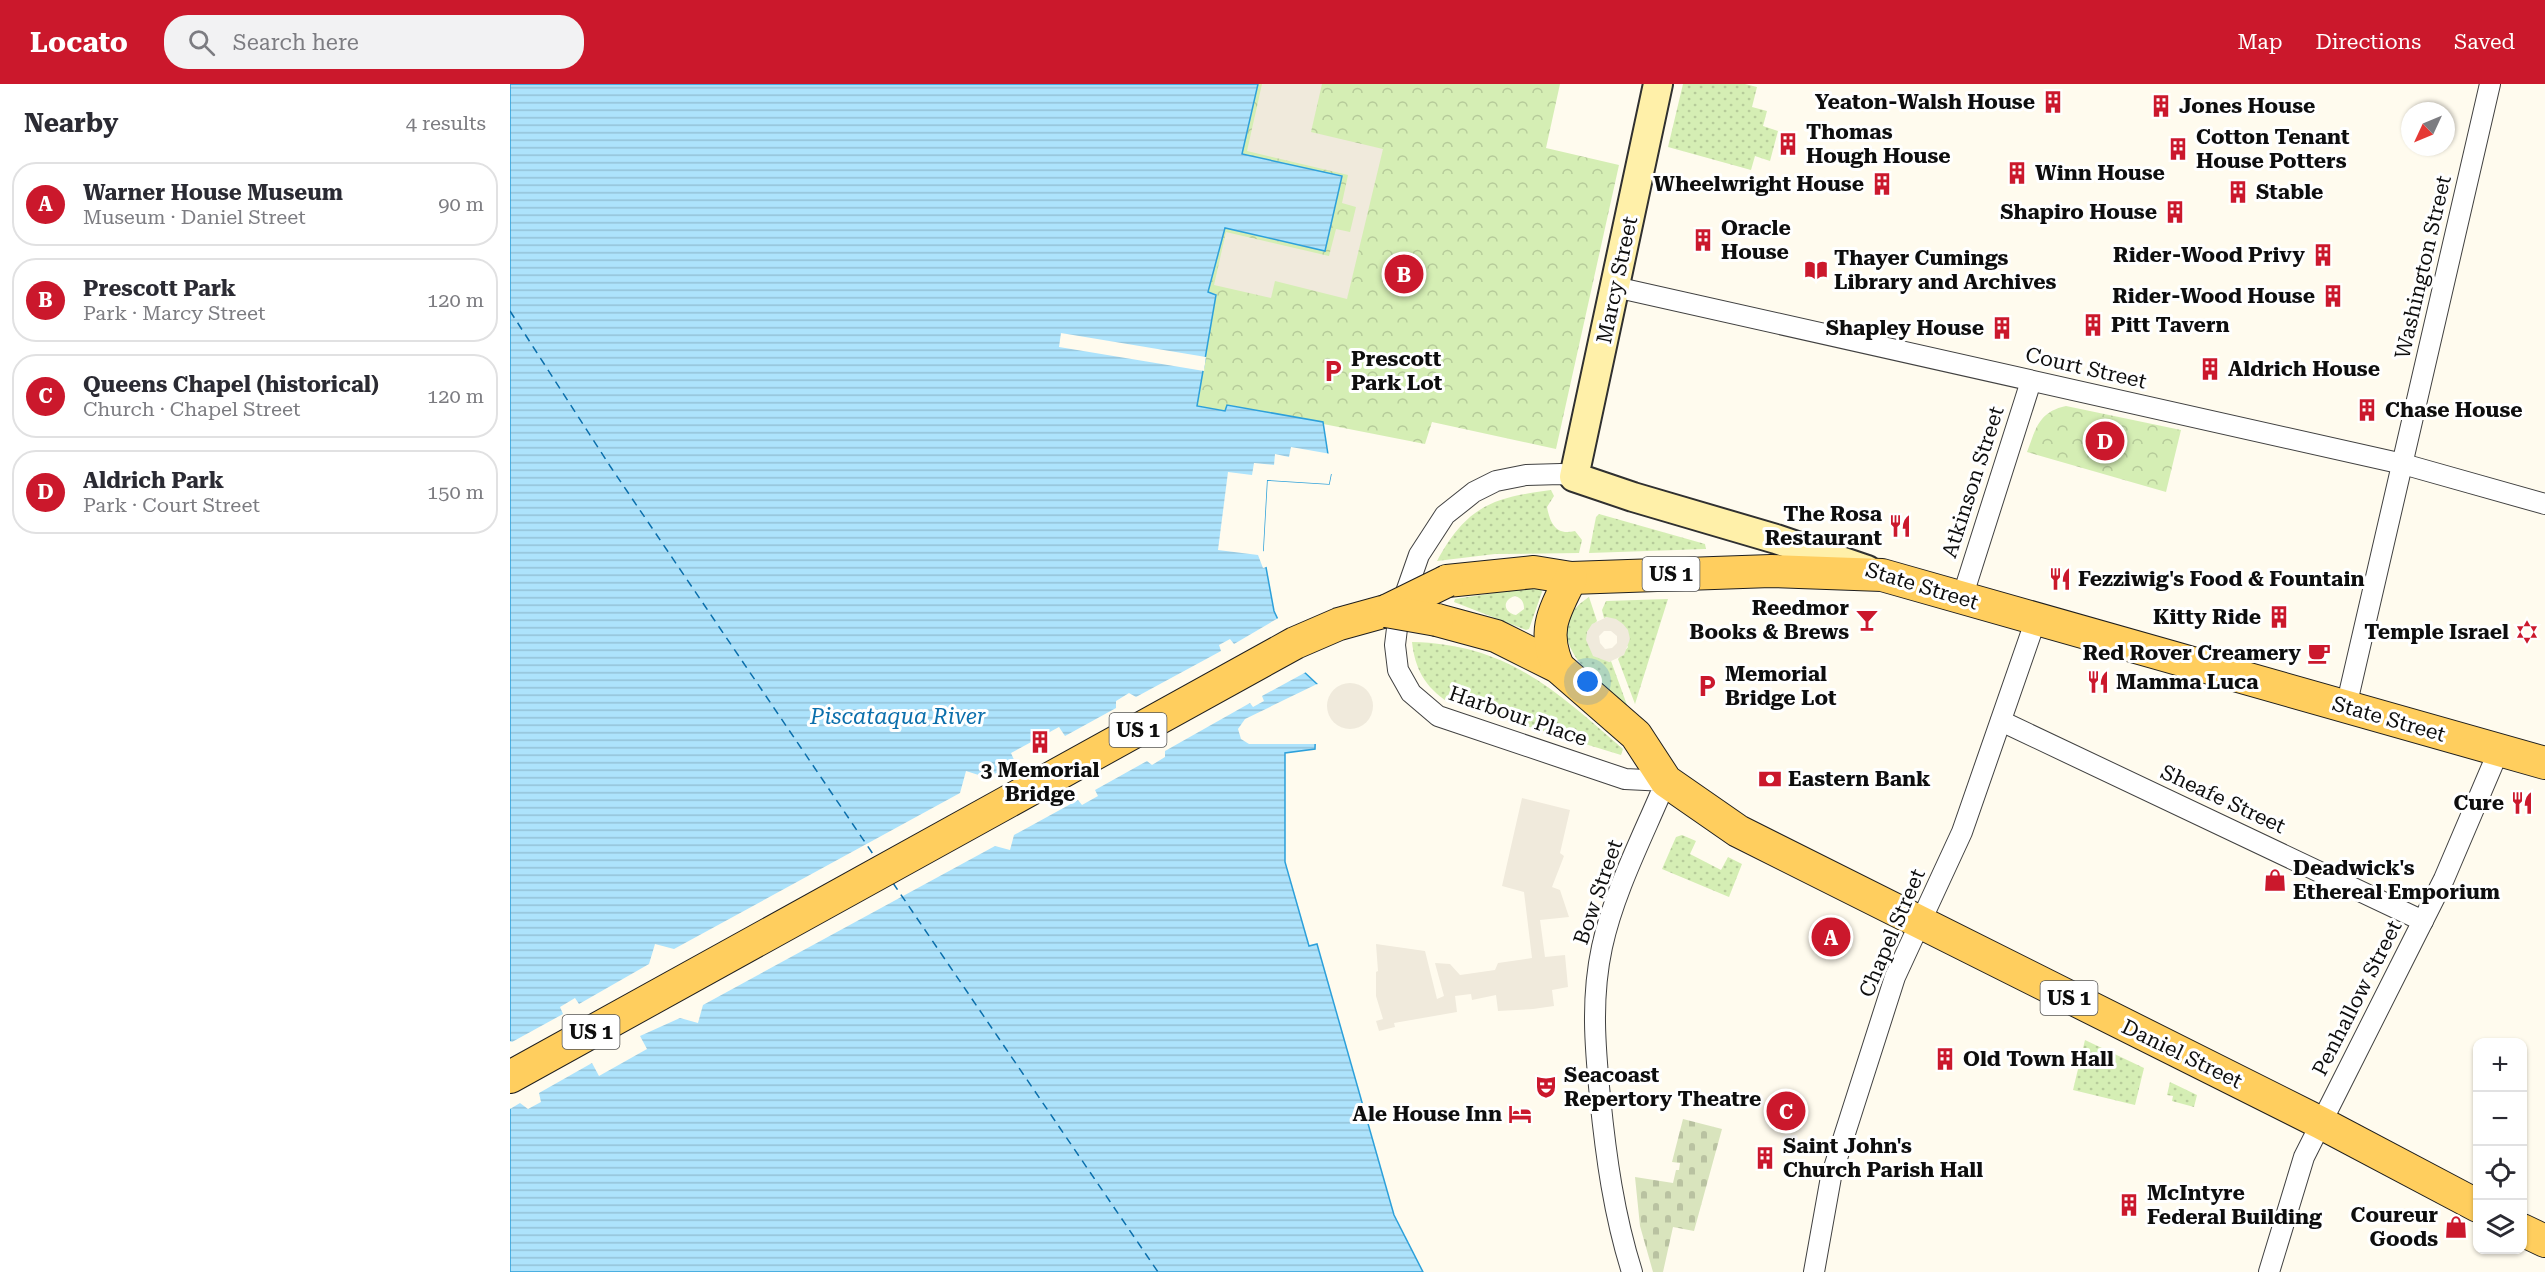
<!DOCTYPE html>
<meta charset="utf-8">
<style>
:root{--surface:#fff;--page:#f2f2f3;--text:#2b2b33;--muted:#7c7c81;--line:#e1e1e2;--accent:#cb182c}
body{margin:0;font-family:"Roboto Serif",serif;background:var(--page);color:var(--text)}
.controls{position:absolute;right:18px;bottom:18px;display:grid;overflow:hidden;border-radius:12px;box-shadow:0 2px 4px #0004}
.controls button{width:54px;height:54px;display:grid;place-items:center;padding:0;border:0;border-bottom:2px solid var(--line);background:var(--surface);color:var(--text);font:30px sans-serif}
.compass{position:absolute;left:1891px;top:18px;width:54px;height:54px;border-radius:50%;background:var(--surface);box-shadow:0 2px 4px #0004;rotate:226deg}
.you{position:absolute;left:1078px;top:598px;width:21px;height:21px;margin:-15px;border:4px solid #fff;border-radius:50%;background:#1a73e8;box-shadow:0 0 0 9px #1a73e833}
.badge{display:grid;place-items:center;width:39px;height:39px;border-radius:50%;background:var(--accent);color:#fff;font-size:20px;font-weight:700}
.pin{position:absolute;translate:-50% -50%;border:3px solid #fff;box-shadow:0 2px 6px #0006}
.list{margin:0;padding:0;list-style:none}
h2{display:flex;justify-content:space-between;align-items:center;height:78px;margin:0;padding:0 24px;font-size:26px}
h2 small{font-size:20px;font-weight:400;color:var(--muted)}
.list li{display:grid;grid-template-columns:39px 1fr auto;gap:18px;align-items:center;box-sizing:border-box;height:84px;margin:0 12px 12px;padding:0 12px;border:2px solid var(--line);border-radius:24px}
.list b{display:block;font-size:22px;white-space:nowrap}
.list p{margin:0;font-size:20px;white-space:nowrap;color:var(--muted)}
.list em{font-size:20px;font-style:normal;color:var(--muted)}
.icon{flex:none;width:33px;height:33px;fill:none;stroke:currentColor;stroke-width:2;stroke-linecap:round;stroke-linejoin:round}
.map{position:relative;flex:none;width:2035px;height:1188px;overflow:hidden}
header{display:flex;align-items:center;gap:36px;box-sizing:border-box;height:84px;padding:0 30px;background:var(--accent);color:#fff}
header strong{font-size:28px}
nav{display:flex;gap:33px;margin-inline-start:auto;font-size:21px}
.search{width:420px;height:54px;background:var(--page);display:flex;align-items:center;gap:15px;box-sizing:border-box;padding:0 21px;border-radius:24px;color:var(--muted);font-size:22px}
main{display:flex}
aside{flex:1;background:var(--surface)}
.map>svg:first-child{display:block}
</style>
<header>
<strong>Locato</strong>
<div class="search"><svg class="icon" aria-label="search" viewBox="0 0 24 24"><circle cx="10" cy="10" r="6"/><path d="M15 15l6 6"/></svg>Search here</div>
<nav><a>Map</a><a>Directions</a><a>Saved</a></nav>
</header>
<main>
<aside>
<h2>Nearby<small>4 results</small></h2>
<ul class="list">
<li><span class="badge">A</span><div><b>Warner House Museum</b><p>Museum · Daniel Street</p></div><em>90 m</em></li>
<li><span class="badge">B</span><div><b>Prescott Park</b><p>Park · Marcy Street</p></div><em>120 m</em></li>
<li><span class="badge">C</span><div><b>Queens Chapel (historical)</b><p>Church · Chapel Street</p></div><em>120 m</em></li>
<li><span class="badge">D</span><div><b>Aldrich Park</b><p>Park · Court Street</p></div><em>150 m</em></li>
</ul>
</aside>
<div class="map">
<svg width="2035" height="1188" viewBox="0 0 2035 1188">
<defs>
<pattern id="grass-dots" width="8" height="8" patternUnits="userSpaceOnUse" patternTransform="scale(1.5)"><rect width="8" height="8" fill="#d5eeb4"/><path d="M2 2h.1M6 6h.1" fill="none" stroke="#b6cb9a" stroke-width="1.8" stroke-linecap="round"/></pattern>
<pattern id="cemetery-stones" width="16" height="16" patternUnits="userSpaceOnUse" patternTransform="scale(1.5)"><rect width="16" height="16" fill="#d9e4bd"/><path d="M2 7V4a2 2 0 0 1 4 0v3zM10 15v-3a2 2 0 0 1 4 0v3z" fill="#b9c2a1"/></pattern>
<pattern id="park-crowns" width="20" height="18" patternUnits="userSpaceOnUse" patternTransform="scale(1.5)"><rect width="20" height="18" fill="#d5eeb4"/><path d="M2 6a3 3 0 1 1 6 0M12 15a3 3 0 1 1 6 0" fill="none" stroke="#b6cb9a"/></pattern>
<pattern id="water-rules" width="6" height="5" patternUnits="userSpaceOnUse" patternTransform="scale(1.5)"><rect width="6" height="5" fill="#ade3fc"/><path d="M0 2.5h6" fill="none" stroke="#94c2d7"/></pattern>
</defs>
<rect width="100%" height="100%" fill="#fffbee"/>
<g fill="url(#grass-dots)" fill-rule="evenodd">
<path d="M 1173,0 L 1235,0 L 1247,3 L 1242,23 L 1257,27 L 1253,42 L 1268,47 L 1260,77 L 1245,72 L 1241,86 L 1158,63 Z"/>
<path d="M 1041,406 L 1044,412 L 1037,423 C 1040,439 1046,452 1065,447 L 1072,456 L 1069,469 L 985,470 L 927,477 C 957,422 982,414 1041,406 Z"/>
<path d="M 1089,430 L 1195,460 L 1196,465 L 1079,469 L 1086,433 Z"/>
<path d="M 1025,503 L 1031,505 L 1032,508 L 1019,545 L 1016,546 L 944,518 L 945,515 ZM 1005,512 C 1011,514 1014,517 1014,525 L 1006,531 C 993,528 992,516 1005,512 Z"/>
<path d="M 1079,513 L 1087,537 L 1077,548 L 1099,578 L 1101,577 L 1117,621 L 1115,624 C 1085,596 1023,549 1079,513 Z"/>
<path d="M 1158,515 L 1125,620 L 1108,575 L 1118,563 L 1097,533 L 1094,534 L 1092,526 L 1096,517 Z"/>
<path d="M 902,558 C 997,560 1045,606 1113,665 L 1111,671 L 938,618 C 915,603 905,585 902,558 Z"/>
<path d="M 1172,751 L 1186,757 L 1180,770 L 1211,786 L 1218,773 L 1232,780 L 1219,813 L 1152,785 L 1166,753 Z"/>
<path d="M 1575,956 L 1634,984 L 1625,1021 L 1563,1006 Z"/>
<path d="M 1660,998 L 1687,1011 L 1684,1023 L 1662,1017 L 1663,1012 L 1657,1011 Z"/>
</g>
<path fill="url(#cemetery-stones)" d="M 1173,1035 L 1212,1045 L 1184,1147 L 1163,1143 L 1153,1188 L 1143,1188 L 1130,1142 L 1125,1093 L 1163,1099 L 1166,1086 L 1169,1086 L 1170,1079 L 1162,1078 Z"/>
<g fill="url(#park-crowns)">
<path d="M 748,0 L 1050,0 L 1036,64 L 1109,81 L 1046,365 L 922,338 L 915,360 L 717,321 L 716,327 L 687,322 L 706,210 L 698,209 L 715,144 L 815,167 L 831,92 L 732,70 Z"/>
<path d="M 1556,322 L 1671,346 L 1656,408 L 1517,368 C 1526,345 1528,328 1556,322 Z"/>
</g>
<g fill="#f0eadc" fill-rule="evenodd">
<path d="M 752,0 L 812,0 L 801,48 L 873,65 L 837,215 L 765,197 L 761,214 L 704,201 L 716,148 L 819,172 L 826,145 L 840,148 L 846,123 L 832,119 L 838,91 L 737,67 Z"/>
<path d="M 1097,533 L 1106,535 L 1113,540 L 1118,546 L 1120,555 L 1114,571 L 1099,578 L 1083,572 L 1076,556 L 1077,548 L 1082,540 ZM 1094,547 L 1101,547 L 1107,552 L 1107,559 L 1102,564 L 1095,565 L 1090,559 L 1089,552 Z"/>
<circle cx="840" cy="622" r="23"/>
<path d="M 1012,714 L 1060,726 L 1050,769 L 1054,772 L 1042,803 L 1050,806 L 1059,833 L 1030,836 L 1035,873 L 1055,871 L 1058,903 L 1042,906 L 1044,922 L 1023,925 L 988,927 L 986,911 L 962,916 L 961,910 L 945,912 L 947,928 L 884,939 L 885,943 L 869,947 L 866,937 L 873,935 L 866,912 L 866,888 L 868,887 L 866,860 L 915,867 L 927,915 L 934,912 L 925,879 L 940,880 L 950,891 L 985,886 L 988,879 L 1022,874 L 1014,808 L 992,802 Z"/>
</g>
<path fill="url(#water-rules)" stroke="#2da0da" stroke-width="1.5" d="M 0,0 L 748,0 L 732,70 L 832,92 L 815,167 L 715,144 L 698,208 L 706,211 L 687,322 L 715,327 L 717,321 L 813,338 L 821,390 L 819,400 L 757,396 L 753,467 L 764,527 L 791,585 L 807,600 L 805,665 L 775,669 L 775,778 L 799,862 L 807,860 L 884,1131 L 913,1188 L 0,1188 Z"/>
<g fill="#fffbee">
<path d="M 551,249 L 696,273 L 694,287 L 549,263 Z"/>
<path d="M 781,363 L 821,370 L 824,390 L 821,390 L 819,400 L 757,396 L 753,467 L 756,468 L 759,482 L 753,484 L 748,471 L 708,466 L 718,388 L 742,391 L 744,379 L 764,381 L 765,370 L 779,373 Z"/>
<path d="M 770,533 L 798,587 L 752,612 L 754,617 L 743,623 L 740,619 L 655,667 L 655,673 L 642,681 L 637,677 L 585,706 L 588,712 L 572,721 L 568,716 L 504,751 L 500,766 L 485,762 L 193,921 L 188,939 L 170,934 L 130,952 L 137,965 L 89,992 L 82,979 L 29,1009 L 31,1018 L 18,1025 L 10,1019 L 0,1025 L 0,957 L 2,958 L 53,930 L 50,923 L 65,914 L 69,920 L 139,880 L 145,860 L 164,865 L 450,709 L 456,687 L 478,694 L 505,678 L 501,669 L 549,643 L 555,652 L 606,624 L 606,617 L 619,609 L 626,613 L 711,567 L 709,561 L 720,555 L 724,560 Z"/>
<path d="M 807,600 L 810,601 L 808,660 L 739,660 L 731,655 L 728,645 L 735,635 Z"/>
</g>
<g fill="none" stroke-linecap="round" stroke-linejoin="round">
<g stroke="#0b6fac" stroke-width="1.5" stroke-dasharray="8 6" stroke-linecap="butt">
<path d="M 0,227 L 100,382 L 365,773"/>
<path d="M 383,799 L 648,1188"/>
</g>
<g stroke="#414141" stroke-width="22">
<g id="street">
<path d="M 1105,203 L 1893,380 L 2035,420"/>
<path d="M 1064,393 L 1051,390 L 1016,391 L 986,397 L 964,408 L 935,431 L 909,471 L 889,528 L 885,561 L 888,586 L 901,609 L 928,632 L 1115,695 L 1156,697 C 1134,750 1104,807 1092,863 C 1081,914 1085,962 1090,1013 C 1096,1073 1104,1131 1122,1188"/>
<path d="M 1452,514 L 1521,297"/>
<path d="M 1836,623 L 1980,0"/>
<path d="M 1491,637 L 1913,837"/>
<path d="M 1304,1188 L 1321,1093 L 1385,893 L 1452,748 L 1526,535"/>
<path d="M 1759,1188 L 1794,1073 L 1934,795 L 1989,666"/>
</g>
</g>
<g stroke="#303030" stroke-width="32">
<path id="secondary" d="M 1148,0 L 1064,393 L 1123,413 L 1266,455 L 1357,486"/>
</g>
<g stroke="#1f1f1f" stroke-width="34">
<g id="primary">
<path d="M 937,497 L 1024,488 L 1061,494 L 1261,487 L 1372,491 L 2035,679"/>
<path d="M 927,536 L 986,552 L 1048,583 L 1126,651 L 1156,697 L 1228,747 L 1811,1039 L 1968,1122"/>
<path d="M 1048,583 C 1032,546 1044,528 1061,494"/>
<path d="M 0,993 L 785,559 L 829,540 L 876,527"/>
<path d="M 2012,1146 L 2035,1157"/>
</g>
</g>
<use href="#street" stroke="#fff" stroke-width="20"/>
<use href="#secondary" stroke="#fff0a9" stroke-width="28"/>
<use href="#primary" stroke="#ffce5e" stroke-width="32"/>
<g stroke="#1f1f1f" stroke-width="34" stroke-linecap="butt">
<g id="primary-bridge">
<path d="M 876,527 L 937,497"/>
<path d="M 876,527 L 927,536"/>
</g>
</g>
<use href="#primary-bridge" stroke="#ffce5e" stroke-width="32"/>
</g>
<defs>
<g id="building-bare" transform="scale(1.8)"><path d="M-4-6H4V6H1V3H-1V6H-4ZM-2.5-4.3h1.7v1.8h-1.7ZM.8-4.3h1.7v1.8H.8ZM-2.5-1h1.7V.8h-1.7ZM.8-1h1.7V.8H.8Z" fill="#cb182c" stroke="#fff" stroke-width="2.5" paint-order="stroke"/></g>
<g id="library-bare" transform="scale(1.8)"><path d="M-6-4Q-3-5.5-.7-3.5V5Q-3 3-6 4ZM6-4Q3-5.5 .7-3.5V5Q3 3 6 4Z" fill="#cb182c" stroke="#fff" stroke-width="2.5" paint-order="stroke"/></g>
<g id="parking-bare" transform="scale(1.8)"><path d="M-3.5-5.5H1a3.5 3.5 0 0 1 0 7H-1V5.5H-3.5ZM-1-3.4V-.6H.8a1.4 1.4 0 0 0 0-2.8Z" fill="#cb182c" stroke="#fff" stroke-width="2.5" paint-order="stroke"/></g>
<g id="restaurant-bare" transform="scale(1.8)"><path d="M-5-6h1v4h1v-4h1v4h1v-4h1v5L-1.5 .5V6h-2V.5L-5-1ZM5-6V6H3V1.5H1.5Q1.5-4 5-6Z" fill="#cb182c" stroke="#fff" stroke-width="2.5" paint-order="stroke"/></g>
<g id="bar-bare" transform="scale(1.8)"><path d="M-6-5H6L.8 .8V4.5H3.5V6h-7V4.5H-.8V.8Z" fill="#cb182c" stroke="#fff" stroke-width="2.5" paint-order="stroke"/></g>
<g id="synagogue-bare" transform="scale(1.8)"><path d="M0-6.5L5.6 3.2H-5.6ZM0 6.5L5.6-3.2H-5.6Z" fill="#cb182c" stroke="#fff" stroke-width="2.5" paint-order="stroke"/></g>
<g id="cafe-bare" transform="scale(1.8)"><path d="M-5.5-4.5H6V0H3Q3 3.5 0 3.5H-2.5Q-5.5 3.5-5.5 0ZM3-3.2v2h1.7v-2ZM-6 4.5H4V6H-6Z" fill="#cb182c" stroke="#fff" stroke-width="2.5" paint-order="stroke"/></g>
<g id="bank-bare" transform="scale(1.8)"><path d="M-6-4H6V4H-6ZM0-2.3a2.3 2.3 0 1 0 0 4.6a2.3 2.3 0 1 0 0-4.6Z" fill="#cb182c" stroke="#fff" stroke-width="2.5" paint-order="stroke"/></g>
<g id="shop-bare" transform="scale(1.8)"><path d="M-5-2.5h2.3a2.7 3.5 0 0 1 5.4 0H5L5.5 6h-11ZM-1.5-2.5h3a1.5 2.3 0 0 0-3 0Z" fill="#cb182c" stroke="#fff" stroke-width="2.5" paint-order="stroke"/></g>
<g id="theatre-bare" transform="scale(1.8)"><path d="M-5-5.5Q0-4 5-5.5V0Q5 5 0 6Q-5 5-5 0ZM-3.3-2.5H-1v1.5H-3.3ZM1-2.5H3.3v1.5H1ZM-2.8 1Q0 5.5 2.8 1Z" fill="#cb182c" stroke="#fff" stroke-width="2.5" paint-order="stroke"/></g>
<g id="hotel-bare" transform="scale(1.8)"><path d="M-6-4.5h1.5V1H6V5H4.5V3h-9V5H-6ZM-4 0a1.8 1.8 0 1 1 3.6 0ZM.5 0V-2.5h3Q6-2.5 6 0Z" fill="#cb182c" stroke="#fff" stroke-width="2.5" paint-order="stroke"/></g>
</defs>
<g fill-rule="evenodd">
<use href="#building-bare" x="1543" y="18"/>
<use href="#building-bare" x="1651" y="22"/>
<use href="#building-bare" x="1278" y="60"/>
<use href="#building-bare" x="1668" y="65"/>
<use href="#building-bare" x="1507" y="89"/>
<use href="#building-bare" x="1372" y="100"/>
<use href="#building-bare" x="1728" y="108"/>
<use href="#building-bare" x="1665" y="128"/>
<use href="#building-bare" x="1193" y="156"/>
<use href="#building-bare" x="1813" y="171"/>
<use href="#library-bare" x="1306" y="186"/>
<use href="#building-bare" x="1823" y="212"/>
<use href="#building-bare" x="1583" y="241"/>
<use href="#building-bare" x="1492" y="244"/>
<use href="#building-bare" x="1700" y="285"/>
<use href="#parking-bare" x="823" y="287"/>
<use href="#building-bare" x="1857" y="326"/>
<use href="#restaurant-bare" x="1390" y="442"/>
<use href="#restaurant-bare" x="1550" y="495"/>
<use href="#building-bare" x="1769" y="533"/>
<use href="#bar-bare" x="1357" y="536"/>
<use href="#synagogue-bare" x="2017" y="548"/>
<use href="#cafe-bare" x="1809" y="569"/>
<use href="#restaurant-bare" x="1588" y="598"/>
<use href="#parking-bare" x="1197" y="602"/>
<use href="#building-bare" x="530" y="658"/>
<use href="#bank-bare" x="1260" y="695"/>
<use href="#restaurant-bare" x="2012" y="719"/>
<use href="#shop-bare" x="1765" y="796"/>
<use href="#building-bare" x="1435" y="975"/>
<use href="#theatre-bare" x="1036" y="1003"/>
<use href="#hotel-bare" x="1010" y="1030"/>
<use href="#building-bare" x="1255" y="1074"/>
<use href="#building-bare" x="1619" y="1121"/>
<use href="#shop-bare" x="1946" y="1143"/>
</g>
<g text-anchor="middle" stroke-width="6" stroke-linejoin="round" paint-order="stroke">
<g fill="#fff" stroke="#565656" stroke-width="1.5">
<rect x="1132.5" y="473" width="57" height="34" rx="4.5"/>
<rect x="599.5" y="629" width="57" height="34" rx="4.5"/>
<rect x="1530.5" y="897" width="57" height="34" rx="4.5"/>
<rect x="52.5" y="931" width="57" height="34" rx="4.5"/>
</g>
<g font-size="20" font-weight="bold" fill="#0e0e0e">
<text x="1161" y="497">US 1</text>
<text x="628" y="653">US 1</text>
<text x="1559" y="921">US 1</text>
<text x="81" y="955">US 1</text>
</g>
<g font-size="21" font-weight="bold" fill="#0e0e0e" stroke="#fff" text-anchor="start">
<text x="1525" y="25" text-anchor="end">Yeaton-Walsh House</text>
<text x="1669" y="29">Jones House</text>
<text x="1296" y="55">Thomas<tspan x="1296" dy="24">Hough House</tspan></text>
<text x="1686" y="60">Cotton Tenant<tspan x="1686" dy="24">House Potters</tspan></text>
<text x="1525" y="96">Winn House</text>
<text x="1354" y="107" text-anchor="end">Wheelwright House</text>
<text x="1746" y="115">Stable</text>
<text x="1647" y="135" text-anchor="end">Shapiro House</text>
<text x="1211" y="151">Oracle<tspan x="1211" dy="24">House</tspan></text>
<text x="1795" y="178" text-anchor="end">Rider-Wood Privy</text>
<text x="1324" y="181">Thayer Cumings<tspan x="1324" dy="24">Library and Archives</tspan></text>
<text x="1805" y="219" text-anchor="end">Rider-Wood House</text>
<text x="1601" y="248">Pitt Tavern</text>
<text x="1474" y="251" text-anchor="end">Shapley House</text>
<text x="841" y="282">Prescott<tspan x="841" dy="24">Park Lot</tspan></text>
<text x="1718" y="292">Aldrich House</text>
<text x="1875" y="333">Chase House</text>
<text x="1372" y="437" text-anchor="end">The Rosa<tspan x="1372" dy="24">Restaurant</tspan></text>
<text x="1568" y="502">Fezziwig's Food &amp; Fountain</text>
<text x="1339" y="531" text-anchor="end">Reedmor<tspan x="1339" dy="24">Books &amp; Brews</tspan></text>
<text x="1751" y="540" text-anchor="end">Kitty Ride</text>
<text x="1999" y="555" text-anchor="end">Temple Israel</text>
<text x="1791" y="576" text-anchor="end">Red Rover Creamery</text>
<text x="1215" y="597">Memorial<tspan x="1215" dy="24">Bridge Lot</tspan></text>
<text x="1606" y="605">Mamma Luca</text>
<text x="530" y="693" text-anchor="middle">3 Memorial<tspan x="530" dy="24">Bridge</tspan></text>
<text x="1278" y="702">Eastern Bank</text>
<text x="1994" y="726" text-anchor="end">Cure</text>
<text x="1783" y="791">Deadwick's<tspan x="1783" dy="24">Ethereal Emporium</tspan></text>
<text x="1453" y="982">Old Town Hall</text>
<text x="1054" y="998">Seacoast<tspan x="1054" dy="24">Repertory Theatre</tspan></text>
<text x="992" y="1037" text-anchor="end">Ale House Inn</text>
<text x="1273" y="1069">Saint John's<tspan x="1273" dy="24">Church Parish Hall</tspan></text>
<text x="1637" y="1116">McIntyre<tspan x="1637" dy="24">Federal Building</tspan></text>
<text x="1928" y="1138" text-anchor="end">Coureur<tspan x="1928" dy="24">Goods</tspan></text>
</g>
<g font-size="21" fill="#0e0e0e" stroke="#fff">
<text transform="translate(1913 183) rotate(-77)" y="7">Washington Street</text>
<text transform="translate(1107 196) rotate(-78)" y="7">Marcy Street</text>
<text transform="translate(1576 284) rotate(13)" y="7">Court Street</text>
<text transform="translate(1463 398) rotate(-72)" y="7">Atkinson Street</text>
<text transform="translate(1412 502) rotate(17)" y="7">State Street</text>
<text transform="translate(1008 632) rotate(19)" y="7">Harbour Place</text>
<text transform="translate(1879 635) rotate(16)" y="7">State Street</text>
<text transform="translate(1713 715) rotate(25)" y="7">Sheafe Street</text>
<text transform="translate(1088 808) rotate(-71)" y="7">Bow Street</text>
<text transform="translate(1382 849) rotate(-67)" y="7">Chapel Street</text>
<text transform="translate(1847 914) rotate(-63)" y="7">Penhallow Street</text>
<text transform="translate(1672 970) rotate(26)" y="7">Daniel Street</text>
</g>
<g font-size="22" font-style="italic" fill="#0b6fac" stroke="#fff">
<text x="388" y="640">Piscataqua River</text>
</g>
</g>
</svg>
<div class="controls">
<button>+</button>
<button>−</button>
<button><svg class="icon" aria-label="locate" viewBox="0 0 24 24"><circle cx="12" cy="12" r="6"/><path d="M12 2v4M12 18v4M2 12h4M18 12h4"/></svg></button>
<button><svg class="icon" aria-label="layers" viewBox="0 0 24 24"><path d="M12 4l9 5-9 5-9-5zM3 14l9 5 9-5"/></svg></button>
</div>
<svg class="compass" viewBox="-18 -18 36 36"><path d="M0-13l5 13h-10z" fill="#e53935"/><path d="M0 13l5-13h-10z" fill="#7c7c81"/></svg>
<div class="you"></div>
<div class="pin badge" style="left:1321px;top:853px">A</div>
<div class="pin badge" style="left:894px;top:190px">B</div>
<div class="pin badge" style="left:1276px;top:1027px">C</div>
<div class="pin badge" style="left:1595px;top:357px">D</div>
</div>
</main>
